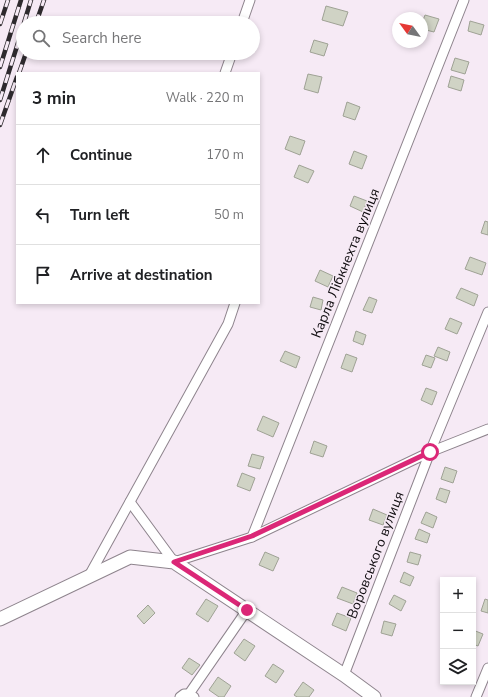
<!DOCTYPE html>
<meta charset="utf-8">
<style>
:root{--surface:#fff;--page:#f6f6f6;--text:#202124;--muted:#757577;--line:#e0e0e0}
body{margin:0;font-family:"Nunito Sans",sans-serif;background:var(--page);color:var(--text)}
.controls{position:absolute;right:12px;bottom:12px;display:grid;overflow:hidden;border-radius:0px;box-shadow:0 2px 6px #0003}
.controls button{width:36px;height:36px;display:grid;place-items:center;padding:0;border:0;border-bottom:1px solid var(--line);background:var(--surface);color:var(--text);font:20px sans-serif}
.compass{position:absolute;left:392px;top:12px;width:36px;height:36px;border-radius:50%;background:var(--surface);box-shadow:0 2px 6px #0003;rotate:303deg}
.stop{position:absolute;width:12px;height:12px;margin:-9px;border:3px solid #db2777;border-radius:50%;background:#fff}
.stop.end{background:#db2777;border-color:#fff;box-shadow:0 1px 4px #0008}
.list{margin:0;padding:0;list-style:none}
h2{display:flex;justify-content:space-between;align-items:center;height:52px;margin:0;padding:0 16px;font-size:17px}
h2 small{font-size:13px;font-weight:400;color:var(--muted)}
.list li{display:grid;grid-template-columns:26px 1fr auto;gap:12px;align-items:center;box-sizing:border-box;height:60px;padding:0 16px;border-top:1px solid var(--line)}
.list b{display:block;font-size:15px;white-space:nowrap}
.list em{font-size:13px;font-style:normal;color:var(--muted)}
.icon{flex:none;width:22px;height:22px;fill:none;stroke:currentColor;stroke-width:2;stroke-linecap:round;stroke-linejoin:round}
.map{position:relative;flex:none;width:488px;height:697px;overflow:hidden}
.search{position:absolute;background:var(--surface);box-shadow:0 2px 6px #0003;left:16px;top:16px;width:244px;height:44px;display:flex;align-items:center;gap:10px;box-sizing:border-box;padding:0 14px;border-radius:22px;color:var(--muted);font-size:15px}
.panel{position:absolute;background:var(--surface);box-shadow:0 2px 6px #0003;left:16px;top:72px;width:244px;height:232px;border-radius:0px}
.map>svg:first-child{display:block}
</style>
<div class="map">
<svg width="488" height="697" viewBox="0 0 488 697">
<rect width="100%" height="100%" fill="#f6eaf5"/>
<g fill="#d0d3c5" stroke="#9fa295">
<path d="M 326,6 L 348,12 L 343,26 L 322,20 Z"/>
<path d="M 425,15 L 439,19 L 434,32 L 422,29 L 422,23 Z"/>
<path d="M 470,21 L 484,25 L 481,35 L 468,31 Z"/>
<path d="M 314,40 L 328,44 L 324,56 L 310,52 Z"/>
<path d="M 455,58 L 469,62 L 465,74 L 451,70 Z"/>
<path d="M 308,74 L 322,77 L 318,93 L 304,89 Z"/>
<path d="M 451,76 L 464,80 L 461,91 L 448,87 Z"/>
<path d="M 347,102 L 360,107 L 355,120 L 343,116 Z"/>
<path d="M 290,136 L 305,141 L 300,155 L 285,149 Z"/>
<path d="M 354,151 L 367,156 L 362,169 L 349,164 Z"/>
<path d="M 299,165 L 314,171 L 308,183 L 294,177 Z"/>
<path d="M 354,196 L 367,201 L 363,212 L 350,206 Z"/>
<path d="M 485,221 L 488,222 L 488,235 L 481,233 Z"/>
<path d="M 470,257 L 486,263 L 482,275 L 465,269 Z"/>
<path d="M 320,270 L 333,276 L 328,287 L 315,281 Z"/>
<path d="M 461,288 L 478,295 L 474,306 L 456,298 Z"/>
<path d="M 313,297 L 323,300 L 321,310 L 310,307 Z"/>
<path d="M 369,297 L 377,300 L 372,313 L 363,310 Z"/>
<path d="M 450,318 L 462,323 L 457,334 L 445,329 Z"/>
<path d="M 356,331 L 366,335 L 363,345 L 353,341 Z"/>
<path d="M 438,347 L 450,352 L 447,361 L 434,356 Z"/>
<path d="M 285,351 L 300,357 L 296,368 L 280,361 Z"/>
<path d="M 346,354 L 357,358 L 352,372 L 341,368 Z"/>
<path d="M 426,355 L 435,358 L 431,368 L 422,365 Z"/>
<path d="M 426,388 L 437,392 L 432,405 L 421,400 Z"/>
<path d="M 263,416 L 279,423 L 273,437 L 257,430 Z"/>
<path d="M 314,441 L 327,446 L 323,457 L 310,453 Z"/>
<path d="M 252,454 L 264,457 L 260,469 L 248,466 Z"/>
<path d="M 445,467 L 457,471 L 453,483 L 441,479 Z"/>
<path d="M 242,473 L 255,478 L 250,491 L 237,486 Z"/>
<path d="M 440,488 L 450,491 L 446,503 L 436,499 Z"/>
<path d="M 373,509 L 387,515 L 383,525 L 369,520 Z"/>
<path d="M 426,512 L 437,517 L 433,528 L 421,523 Z"/>
<path d="M 419,529 L 430,534 L 427,543 L 415,539 Z"/>
<path d="M 265,552 L 279,558 L 273,571 L 259,565 Z"/>
<path d="M 410,552 L 421,555 L 418,565 L 407,562 Z"/>
<path d="M 404,572 L 414,577 L 410,586 L 400,582 Z"/>
<path d="M 342,587 L 357,593 L 353,604 L 337,598 Z"/>
<path d="M 394,595 L 406,601 L 401,611 L 389,604 Z"/>
<path d="M 206,599 L 218,606 L 208,622 L 196,614 Z"/>
<path d="M 485,599 L 488,600 L 488,613 L 481,611 Z"/>
<path d="M 148,605 L 155,613 L 144,624 L 137,616 Z"/>
<path d="M 337,613 L 351,618 L 346,631 L 332,625 Z"/>
<path d="M 384,621 L 396,624 L 392,636 L 381,633 Z"/>
<path d="M 473,630 L 483,634 L 478,646 L 473,644 Z"/>
<path d="M 244,639 L 255,646 L 245,661 L 234,653 Z"/>
<path d="M 189,658 L 200,665 L 192,675 L 182,668 Z"/>
<path d="M 273,664 L 284,671 L 276,683 L 265,676 Z"/>
<path d="M 218,677 L 231,686 L 224,697 L 219,697 L 209,690 Z"/>
<path d="M 303,682 L 314,690 L 309,697 L 297,697 L 294,695 Z"/>
</g>
<g fill="none" stroke-linecap="round" stroke-linejoin="round">
<g stroke="#8e848d" stroke-width="11">
<g id="minor">
<path d="M 242,23 L 250,0"/>
<path d="M 225,73 L 232,53"/>
<path d="M 130,502 L 174,562 L 252,537 L 430,452 L 488,429"/>
<path d="M 252,537 L 464,0"/>
<path d="M 89,576 L 228,324 L 235,303"/>
<path d="M 344,675 L 430,452 L 488,312"/>
<path d="M 180,697 L 184,694 L 189,694"/>
<path d="M 194,697 L 189,694 L 247,610"/>
<path d="M 476,697 L 488,668"/>
</g>
</g>
<g stroke="#8e848d" stroke-width="15">
<path id="secondary" d="M 0,619 L 130,557 L 174,562 L 344,675 L 374,697"/>
</g>
<use href="#minor" stroke="#fff" stroke-width="9"/>
<use href="#secondary" stroke="#fff" stroke-width="13"/>
<g stroke="#2e2a2e" stroke-width="4.5">
<g id="rail">
<path d="M 24,23 L 31,0"/>
<path d="M 36,23 L 44,0"/>
<path d="M 0,24 L 8,0"/>
<path d="M 0,67 L 21,0"/>
<path d="M 19,73 L 26,53"/>
<path d="M 0,100 L 23,27"/>
<path d="M 0,125 L 17,77"/>
</g>
</g>
<use href="#rail" stroke="#f6eaf5" stroke-width="3" stroke-dasharray="9" stroke-linecap="butt"/>
</g>
<g fill="none" stroke-linecap="round" stroke-linejoin="round">
<path stroke="#db2777" stroke-width="5" d="M 247,610 L 174,562 L 252,536 L 430,452"/>
</g>
<g text-anchor="middle" stroke-width="3" stroke-linejoin="round" paint-order="stroke">
<g font-size="14" fill="#0e0b0e" stroke="#f6eaf5">
<text transform="translate(345 263) rotate(-68)" y="5">Карла Лібкнехта вулиця</text>
<text transform="translate(375 555) rotate(-69)" y="5">Воровського вулиця</text>
</g>
</g>
</svg>
<div class="controls">
<button>+</button>
<button>−</button>
<button><svg class="icon" aria-label="layers" viewBox="0 0 24 24"><path d="M12 4l9 5-9 5-9-5zM3 14l9 5 9-5"/></svg></button>
</div>
<svg class="compass" viewBox="-18 -18 36 36"><path d="M0-13l5 13h-10z" fill="#e53935"/><path d="M0 13l5-13h-10z" fill="#757577"/></svg>
<div class="stop" style="left:430px;top:452px"></div>
<div class="stop end" style="left:247px;top:610px"></div>
<div class="search"><svg class="icon" aria-label="search" viewBox="0 0 24 24"><circle cx="10" cy="10" r="6"/><path d="M15 15l6 6"/></svg>Search here</div>
<section class="panel">
<h2>3 min<small>Walk · 220 m</small></h2>
<ul class="list">
<li><svg class="icon" aria-label="ahead" viewBox="0 0 24 24"><path d="M12 20V5M6 11l6-6 6 6"/></svg><div><b>Continue</b></div><em>170 m</em></li>
<li><svg class="icon" aria-label="left" viewBox="0 0 24 24"><path d="M17 20v-9H6M10 6l-5 5 5 5"/></svg><div><b>Turn left</b></div><em>50 m</em></li>
<li><svg class="icon" aria-label="arrive" viewBox="0 0 24 24"><path d="M6 21V4h12l-3 4 3 4H6"/></svg><div><b>Arrive at destination</b></div></li>
</ul>
</section>
</div>
